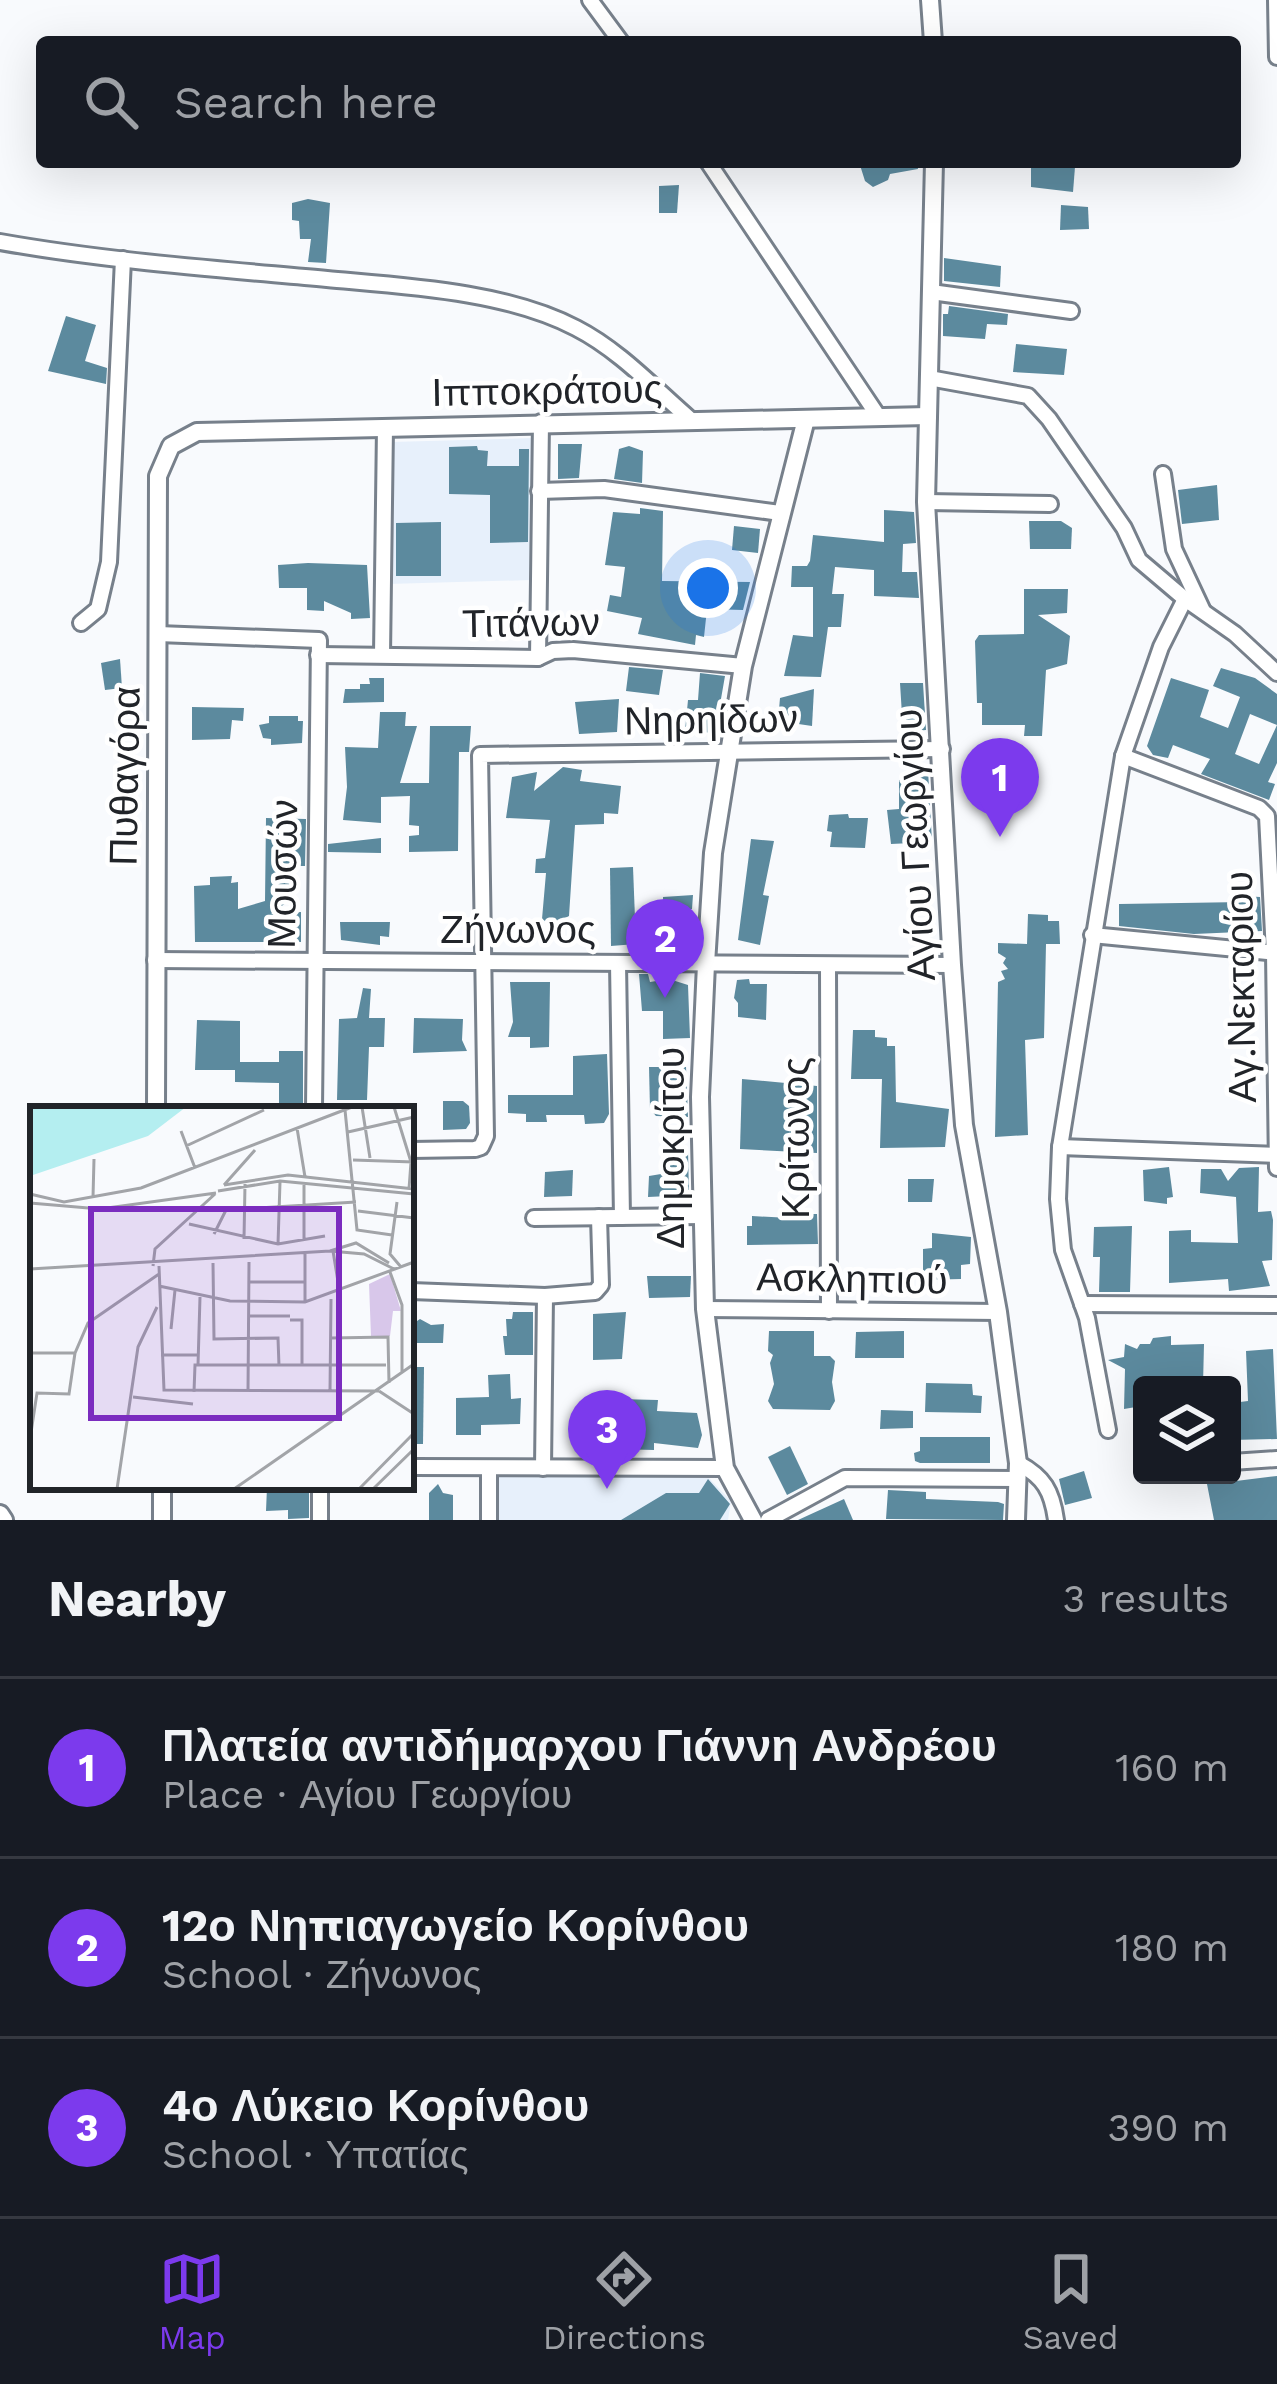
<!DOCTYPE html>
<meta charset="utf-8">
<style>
:root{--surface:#171b24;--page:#242831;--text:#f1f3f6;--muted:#9ea1a6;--line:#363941;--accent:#7c3aed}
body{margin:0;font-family:"Work Sans",sans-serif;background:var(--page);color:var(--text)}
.controls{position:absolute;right:36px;bottom:36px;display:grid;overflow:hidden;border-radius:12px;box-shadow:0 12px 48px #0002}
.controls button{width:108px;height:108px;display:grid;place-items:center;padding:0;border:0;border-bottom:3px solid var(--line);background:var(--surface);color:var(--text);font:60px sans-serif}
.you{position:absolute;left:708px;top:588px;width:42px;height:42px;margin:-30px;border:9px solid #fff;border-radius:50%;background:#1a73e8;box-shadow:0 0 0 18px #1a73e833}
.badge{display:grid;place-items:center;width:78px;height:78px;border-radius:50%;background:var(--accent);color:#fff;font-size:39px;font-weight:700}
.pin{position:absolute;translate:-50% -99px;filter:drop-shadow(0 3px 6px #0008)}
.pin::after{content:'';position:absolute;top:63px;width:42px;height:36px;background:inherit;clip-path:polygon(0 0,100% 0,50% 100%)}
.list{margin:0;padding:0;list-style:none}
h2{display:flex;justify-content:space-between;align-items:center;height:156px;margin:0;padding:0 48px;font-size:51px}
h2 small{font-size:39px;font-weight:400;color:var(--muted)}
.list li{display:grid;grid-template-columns:78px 1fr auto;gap:36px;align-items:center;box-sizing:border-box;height:180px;padding:0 48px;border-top:3px solid var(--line)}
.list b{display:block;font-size:45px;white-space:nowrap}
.list p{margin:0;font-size:39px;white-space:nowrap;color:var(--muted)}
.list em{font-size:39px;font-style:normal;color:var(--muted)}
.icon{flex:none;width:66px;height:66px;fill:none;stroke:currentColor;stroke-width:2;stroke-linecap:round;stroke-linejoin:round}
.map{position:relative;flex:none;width:1277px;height:1520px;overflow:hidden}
.search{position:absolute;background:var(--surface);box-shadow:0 12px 48px #0002;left:36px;right:36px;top:36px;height:132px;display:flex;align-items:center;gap:30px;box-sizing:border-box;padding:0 42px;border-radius:12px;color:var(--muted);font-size:45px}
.sheet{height:696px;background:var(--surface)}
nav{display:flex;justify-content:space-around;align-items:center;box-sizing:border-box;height:168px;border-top:3px solid var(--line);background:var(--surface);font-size:33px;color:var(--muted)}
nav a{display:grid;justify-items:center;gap:6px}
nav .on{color:var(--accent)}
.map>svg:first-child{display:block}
</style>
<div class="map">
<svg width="1277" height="1520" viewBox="0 0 1277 1520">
<rect width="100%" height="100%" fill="#f8fafd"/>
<g fill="#e7f0fb">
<path d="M 533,438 L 531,580 L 388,584 L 391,442 Z"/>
<path d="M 494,1474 L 709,1478 L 731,1501 L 728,1520 L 493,1520 Z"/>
</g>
<g fill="#5c8a9e">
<path d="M 859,162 L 917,162 L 918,169 L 890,174 L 888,180 L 873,187 L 865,181 Z"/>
<path d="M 1031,162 L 1075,167 L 1073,192 L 1031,187 Z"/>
<path d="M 679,185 L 677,213 L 659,213 L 659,186 Z"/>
<path d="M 308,199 L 330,203 L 326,263 L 308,262 L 311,239 L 300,239 L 299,221 L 292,220 L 292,203 Z"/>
<path d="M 1061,205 L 1088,207 L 1089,229 L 1060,230 Z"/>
<path d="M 944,258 L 1001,266 L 1000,287 L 944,281 Z"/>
<path d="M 949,306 L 1008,314 L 1007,325 L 987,324 L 985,339 L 943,336 L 943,314 L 948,314 Z"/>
<path d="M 66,316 L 96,325 L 85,361 L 107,368 L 106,384 L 48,371 Z"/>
<path d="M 1016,344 L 1067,349 L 1064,375 L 1013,372 Z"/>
<path d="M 558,444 L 582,444 L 579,478 L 558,479 Z"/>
<path d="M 477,446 L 478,450 L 488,451 L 487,466 L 519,466 L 519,449 L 529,449 L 528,542 L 490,543 L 490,495 L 449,494 L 449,447 Z"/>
<path d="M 629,446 L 643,451 L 642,483 L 614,479 L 619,449 Z"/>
<path d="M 1217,485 L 1219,520 L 1182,524 L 1178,490 Z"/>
<path d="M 640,508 L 663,511 L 662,581 L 750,582 L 743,610 L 707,609 L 704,637 L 696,635 L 695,645 L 638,634 L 642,618 L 607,611 L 610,595 L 621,597 L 625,567 L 605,565 L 613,512 L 640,514 Z"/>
<path d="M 884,510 L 914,512 L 916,543 L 903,544 L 902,572 L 917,572 L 919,598 L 874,596 L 874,570 L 835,567 L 832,594 L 844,594 L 841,627 L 828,627 L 821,677 L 784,676 L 793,635 L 813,637 L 813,587 L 791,587 L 792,566 L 807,566 L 810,561 L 813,535 L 884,542 Z"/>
<path d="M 1029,521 L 1061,521 L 1072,528 L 1071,549 L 1030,549 Z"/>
<path d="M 441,522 L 441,576 L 396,576 L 396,523 Z"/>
<path d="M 734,526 L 760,529 L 758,553 L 732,550 Z"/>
<path d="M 308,563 L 367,565 L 370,618 L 351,619 L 351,613 L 324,601 L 324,611 L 307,610 L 307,588 L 279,588 L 278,565 Z"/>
<path d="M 1024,589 L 1068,589 L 1067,613 L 1038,615 L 1070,636 L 1067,664 L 1046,670 L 1042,736 L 1024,736 L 1025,725 L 982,725 L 982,703 L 977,703 L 975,641 L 979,635 L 1024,634 Z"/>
<path d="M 120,659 L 122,688 L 105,690 L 101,663 Z"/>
<path d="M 629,667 L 663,670 L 659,695 L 626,691 Z"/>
<path d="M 1221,668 L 1255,678 L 1277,694 L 1277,725 L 1250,714 L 1235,754 L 1259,764 L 1277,725 L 1277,763 L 1268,782 L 1275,784 L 1269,800 L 1201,774 L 1210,759 L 1173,745 L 1168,758 L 1153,755 L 1147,746 L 1171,678 L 1209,690 L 1200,717 L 1228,728 L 1240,697 L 1213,686 Z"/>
<path d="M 700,673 L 725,676 L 715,733 L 685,731 L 688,700 L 698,700 Z"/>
<path d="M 369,678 L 384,678 L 384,702 L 343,703 L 345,689 L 360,689 L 360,684 L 370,684 Z"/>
<path d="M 900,683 L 923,683 L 926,730 L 903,732 Z"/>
<path d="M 814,689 L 812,726 L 778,721 L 780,698 Z"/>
<path d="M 619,699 L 617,732 L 579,734 L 575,702 Z"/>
<path d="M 192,707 L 244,708 L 243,721 L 232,720 L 230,739 L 192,740 Z"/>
<path d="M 380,712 L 406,712 L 405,726 L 417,726 L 400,783 L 429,783 L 430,726 L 471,726 L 469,752 L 459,752 L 458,851 L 409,852 L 409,836 L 419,835 L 419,826 L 409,825 L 410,796 L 381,797 L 381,823 L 343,820 L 347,787 L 345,747 L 378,748 Z"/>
<path d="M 269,716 L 298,716 L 298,721 L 303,721 L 302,743 L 271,745 L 271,739 L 263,738 L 259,725 L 269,723 Z"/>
<path d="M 563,767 L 582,770 L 580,781 L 621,786 L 618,814 L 604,813 L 604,824 L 575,825 L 569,916 L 563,919 L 563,940 L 546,940 L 548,923 L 542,919 L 546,873 L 535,873 L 536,859 L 545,858 L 550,820 L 506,818 L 512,777 L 537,772 L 534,791 Z"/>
<path d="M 908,770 L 928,770 L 932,842 L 891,844 L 887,810 L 899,809 L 899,780 L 908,779 Z"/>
<path d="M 848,814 L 849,818 L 868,818 L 865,848 L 830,847 L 832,832 L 827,831 L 829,815 Z"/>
<path d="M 266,818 L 306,819 L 305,866 L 292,866 L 294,882 L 289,886 L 295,896 L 271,914 L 301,912 L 301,942 L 195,942 L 194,886 L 210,885 L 210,877 L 232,876 L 231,883 L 238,882 L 238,909 L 265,901 Z"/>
<path d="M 381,838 L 381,853 L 328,852 L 328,844 Z"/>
<path d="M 751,839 L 774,841 L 763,895 L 769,896 L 760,945 L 738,940 Z"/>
<path d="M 633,867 L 636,944 L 611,946 L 610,868 Z"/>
<path d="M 693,895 L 692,909 L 665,916 L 688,929 L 688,941 L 663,942 L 663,897 Z"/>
<path d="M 1243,896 L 1260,897 L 1262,931 L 1194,934 L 1119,926 L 1119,904 L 1243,902 Z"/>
<path d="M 1028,914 L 1048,915 L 1048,921 L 1059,921 L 1060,944 L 1046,944 L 1044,1038 L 1025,1040 L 1028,1135 L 995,1137 L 998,982 L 1005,979 L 1001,971 L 1008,969 L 1003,963 L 1006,958 L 998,953 L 998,943 L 1027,944 Z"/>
<path d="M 340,922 L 390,922 L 389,937 L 380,936 L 380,945 L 341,940 Z"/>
<path d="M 639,974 L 648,974 L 650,982 L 669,979 L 688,985 L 690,1038 L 663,1039 L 663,1011 L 642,1011 Z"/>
<path d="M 749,979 L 750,984 L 767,984 L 766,1020 L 738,1017 L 738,1003 L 734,998 L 737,980 Z"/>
<path d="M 510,982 L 550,982 L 549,1047 L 530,1048 L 530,1037 L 508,1037 L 513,1022 Z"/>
<path d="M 363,988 L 371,989 L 369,1018 L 385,1018 L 384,1047 L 369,1047 L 367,1100 L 337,1100 L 339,1019 L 357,1018 Z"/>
<path d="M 414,1018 L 463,1019 L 462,1040 L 467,1051 L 413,1053 Z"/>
<path d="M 197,1020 L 240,1021 L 240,1062 L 279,1062 L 279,1051 L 303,1051 L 303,1109 L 279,1109 L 279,1083 L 235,1082 L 235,1070 L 195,1070 Z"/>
<path d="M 853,1030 L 875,1030 L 875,1037 L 887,1038 L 887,1046 L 895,1046 L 896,1102 L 949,1109 L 945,1147 L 880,1148 L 882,1079 L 851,1079 Z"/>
<path d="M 607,1054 L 609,1114 L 604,1123 L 585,1124 L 584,1115 L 546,1115 L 547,1122 L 526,1122 L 526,1114 L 508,1113 L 508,1095 L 573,1095 L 573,1056 Z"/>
<path d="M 649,1067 L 686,1067 L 688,1117 L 656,1116 L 650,1109 Z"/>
<path d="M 742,1079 L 817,1086 L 817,1153 L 740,1149 Z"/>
<path d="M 443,1101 L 463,1101 L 469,1106 L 470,1123 L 466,1129 L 443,1130 Z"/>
<path d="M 666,1151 L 688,1151 L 689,1195 L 648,1197 L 649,1176 L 661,1174 Z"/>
<path d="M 1169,1167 L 1173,1197 L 1167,1198 L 1167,1204 L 1144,1201 L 1143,1170 Z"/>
<path d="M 1259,1167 L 1258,1212 L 1271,1211 L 1273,1220 L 1272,1260 L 1262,1261 L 1270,1286 L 1229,1291 L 1228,1279 L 1169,1283 L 1169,1231 L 1191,1230 L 1191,1242 L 1238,1243 L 1236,1197 L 1200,1193 L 1201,1169 L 1221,1169 L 1228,1181 L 1239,1168 Z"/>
<path d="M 573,1170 L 572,1196 L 544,1197 L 545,1172 Z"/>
<path d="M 908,1179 L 934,1179 L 932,1202 L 908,1202 Z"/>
<path d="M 790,1214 L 817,1214 L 818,1244 L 747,1245 L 747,1226 L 752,1226 L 752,1216 L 790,1218 Z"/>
<path d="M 1132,1226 L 1130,1292 L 1099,1292 L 1100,1257 L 1093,1257 L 1094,1227 Z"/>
<path d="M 932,1233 L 971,1237 L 970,1264 L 961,1265 L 961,1279 L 923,1280 L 923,1249 L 932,1248 Z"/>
<path d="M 647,1276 L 691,1276 L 690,1297 L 649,1298 Z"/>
<path d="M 513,1312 L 533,1312 L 533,1355 L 505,1355 L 503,1336 L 507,1336 L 506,1319 L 512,1319 Z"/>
<path d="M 626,1312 L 622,1359 L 593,1360 L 593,1314 Z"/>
<path d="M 420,1319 L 431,1325 L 444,1324 L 443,1343 L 411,1343 L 411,1325 Z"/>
<path d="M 769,1331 L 814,1331 L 814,1356 L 830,1356 L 835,1361 L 832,1382 L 835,1401 L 830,1410 L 773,1409 L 768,1401 L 774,1384 L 770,1363 L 773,1355 L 768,1351 Z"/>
<path d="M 904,1331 L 904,1358 L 855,1358 L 856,1332 Z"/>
<path d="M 1171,1336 L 1171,1345 L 1204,1344 L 1203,1385 L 1142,1385 L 1142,1406 L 1124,1409 L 1125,1369 L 1108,1360 L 1124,1357 L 1125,1344 L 1137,1349 L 1140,1344 L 1150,1344 L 1153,1338 Z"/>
<path d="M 1273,1349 L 1277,1439 L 1232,1440 L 1232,1403 L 1248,1401 L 1246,1351 Z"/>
<path d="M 411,1367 L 424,1367 L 423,1444 L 411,1444 Z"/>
<path d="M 510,1374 L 511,1399 L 521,1398 L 520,1424 L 481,1425 L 481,1435 L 456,1435 L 456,1398 L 489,1397 L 488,1375 Z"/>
<path d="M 926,1383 L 972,1384 L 973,1395 L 982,1396 L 981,1413 L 925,1412 Z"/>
<path d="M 618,1399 L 658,1400 L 657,1411 L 697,1413 L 702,1435 L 698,1448 L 654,1443 L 654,1450 L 614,1449 Z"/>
<path d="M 881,1410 L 913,1411 L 913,1428 L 880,1429 Z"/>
<path d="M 920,1437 L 990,1437 L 990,1463 L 920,1463 L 915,1461 L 914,1453 L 920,1451 Z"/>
<path d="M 790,1446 L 808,1484 L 787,1495 L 768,1457 Z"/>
<path d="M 1084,1471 L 1092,1498 L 1065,1505 L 1059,1479 Z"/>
<path d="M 1236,1476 L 1236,1481 L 1277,1476 L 1277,1520 L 1214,1520 L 1206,1479 Z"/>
<path d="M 708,1479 L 730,1504 L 720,1520 L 621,1520 L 666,1493 L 699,1493 Z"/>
<path d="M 438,1484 L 443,1493 L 453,1495 L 453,1520 L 429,1520 L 429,1493 Z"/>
<path d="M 267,1487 L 309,1488 L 309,1518 L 288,1519 L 288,1510 L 266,1511 Z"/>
<path d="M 888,1490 L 926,1492 L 926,1499 L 998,1502 L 1004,1504 L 1003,1520 L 886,1519 Z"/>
<path d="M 844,1499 L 853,1520 L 798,1520 Z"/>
</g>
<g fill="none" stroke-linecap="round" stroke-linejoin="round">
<g stroke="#77808b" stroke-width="20">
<g id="minor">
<path d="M 590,0 L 621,42"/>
<path d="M 1276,0 L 1277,57"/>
<path d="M 708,162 L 878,416"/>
<path d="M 0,242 C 107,261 218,269 327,279 C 404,286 506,291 576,328 C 619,350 654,388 690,419"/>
<path d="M 931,292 L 1071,311"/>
<path d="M 929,378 L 1028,396 L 1049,419 L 1124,528 L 1139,560 L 1185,599 L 1235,634 L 1277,673"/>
<path d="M 1163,474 L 1174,549 L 1203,611"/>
<path d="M 539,491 L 604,489 L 780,513"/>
<path d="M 926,502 L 1050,504"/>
<path d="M 81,623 L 98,609 L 109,562 L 123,259"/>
<path d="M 158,634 L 319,640 L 314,1109"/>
<path d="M 318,655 L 538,658 L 553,651 L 573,650 L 743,666"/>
<path d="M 382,655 L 385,427"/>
<path d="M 538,658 L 541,422"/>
<path d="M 1123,756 L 1259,808 L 1267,816 L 1274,953 L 1277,1168"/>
<path d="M 1092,935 L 1277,953"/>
<path d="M 155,960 L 952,965"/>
<path d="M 618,963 L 622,1217"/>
<path d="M 828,965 L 829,1311"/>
<path d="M 1060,1147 L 1277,1155"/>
<path d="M 411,1150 L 475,1149 L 481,1147 L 486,1136 L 480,755 L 942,749"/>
<path d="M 534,1218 L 703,1216"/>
<path d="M 411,1291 L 545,1296 L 595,1292 L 601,1285 L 599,1217"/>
<path d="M 1082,1304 L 1277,1305"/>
<path d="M 705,1309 L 998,1312"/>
<path d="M 1108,1430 L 1087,1318 L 1063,1250 L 1058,1199 L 1060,1147 L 1123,756 L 1161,647 L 1185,599"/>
<path d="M 1232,1462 L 1277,1459"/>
<path d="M 1018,1463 C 1044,1477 1052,1491 1056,1520"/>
<path d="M 411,1467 L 725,1468"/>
<path d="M 489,1468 L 489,1520"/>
<path d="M 543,1468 L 545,1296"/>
<path d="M 320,1487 L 320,1520"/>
<path d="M 768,1520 L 845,1478 L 1017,1479"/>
</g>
</g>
<g stroke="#77808b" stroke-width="22">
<g id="tertiary">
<path d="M 930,0 L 933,42"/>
<path d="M 934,162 L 926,502 L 952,965 L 964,1125 L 998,1312 L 1018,1463 L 1016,1520"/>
<path d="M 156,1109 L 158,476 L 171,446 L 197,432 L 928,416"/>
<path d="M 162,1487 L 162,1520"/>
<path d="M 0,1514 L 4,1520"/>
<path d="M 753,1520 L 725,1468 L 705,1309 L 700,1097 L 706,964 L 713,853 L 743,666 L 806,419"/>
</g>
</g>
<use href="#minor" stroke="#fff" stroke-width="14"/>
<use href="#tertiary" stroke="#fff" stroke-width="16"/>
</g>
<g text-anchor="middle" stroke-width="9" stroke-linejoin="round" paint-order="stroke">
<g font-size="39" fill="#212429" stroke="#fff">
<text transform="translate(547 390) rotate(-1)" y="14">Ιπποκράτους</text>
<text transform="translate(531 622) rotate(-1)" y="14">Τιτάνων</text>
<text transform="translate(711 719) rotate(-1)" y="14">Νηρηίδων</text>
<text transform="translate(124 776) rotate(-89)" y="14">Πυθαγόρα</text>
<text transform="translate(914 845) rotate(-93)" y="14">Αγίου Γεωργίου</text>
<text transform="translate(282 874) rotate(-89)" y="14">Μουσών</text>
<text x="518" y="943">Ζήνωνος</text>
<text transform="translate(1240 987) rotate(-91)" y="14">Αγ.Νεκταρίου</text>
<text transform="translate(795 1138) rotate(-90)" y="14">Κρίτωνος</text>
<text transform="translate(670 1148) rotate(-90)" y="14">Δημοκρίτου</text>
<text transform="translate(852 1278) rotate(1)" y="14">Ασκληπιού</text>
</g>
</g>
<g transform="translate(30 1106)">
<rect width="384" height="384" fill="#f8fafd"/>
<path d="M 360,168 L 371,205 L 363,205 L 360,230 L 341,230 L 339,178 Z" fill="#d8c7ea"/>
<path d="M 0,1 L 156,1 L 118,30 L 0,70 Z" fill="#b4eef0"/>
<path fill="none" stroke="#a2a4a8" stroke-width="3" d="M 332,1 L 340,52M 364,1 L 381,56 L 379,83M 315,4 L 327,124 L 362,129M 267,22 L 275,71M 151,25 L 165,62M 318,26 L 384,11M 156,40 L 234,4M 323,54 L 384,56M 194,79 L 258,69 L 384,83M 194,79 L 225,44M 188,85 L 250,75 L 384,88M 0,88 L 34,96 L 111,82 L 322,1M 63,91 L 64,53M 367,96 L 360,148 L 371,161M 0,97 L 70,103 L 186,87M 328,105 L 384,112M 159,118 L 248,138 L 295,130M 184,128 L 196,104 L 326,96M 214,133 L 215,78M 274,133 L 274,76M 248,138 L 250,76M 300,145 L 326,137 L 359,157M 303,145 L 310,188M 183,157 L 184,233 L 248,232 L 249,260M 123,160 L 125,143 L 185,88M 129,160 L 134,284 L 349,285M 0,163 L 300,145 L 334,148 L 366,164M 360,166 L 372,199 L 372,267M 219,176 L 275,176M 129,180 L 200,195 L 275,196 L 384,156M 275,196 L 275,148M 218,210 L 260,210M 260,214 L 272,214 L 272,260M 141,223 L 145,184M 301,232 L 358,231 L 359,277M 0,247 L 45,247 L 58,217 L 129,168M 131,249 L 168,249M 168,259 L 170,191M 300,285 L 301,193M 349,285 L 384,308M 164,286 L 165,259 L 356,259M 218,286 L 219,156M 103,291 L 163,298M 0,333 L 7,287 L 39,288 L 45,247M 87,383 L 108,241 L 127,201M 204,383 L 384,258M 329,383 L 384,327M 343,383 L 384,343"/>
<path fill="#7b2cbf" fill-opacity="0.15" stroke="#7b2cbf" stroke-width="6" d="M 61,103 L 309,103 L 309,312 L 61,312 Z"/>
<rect width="384" height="384" fill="none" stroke="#212429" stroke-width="6"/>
</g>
</svg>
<div class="controls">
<button><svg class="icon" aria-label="layers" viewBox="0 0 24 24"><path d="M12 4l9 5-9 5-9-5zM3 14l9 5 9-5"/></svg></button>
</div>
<div class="you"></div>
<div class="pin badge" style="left:1000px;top:837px">1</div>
<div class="pin badge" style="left:665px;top:998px">2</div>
<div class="pin badge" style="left:607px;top:1489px">3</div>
<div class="search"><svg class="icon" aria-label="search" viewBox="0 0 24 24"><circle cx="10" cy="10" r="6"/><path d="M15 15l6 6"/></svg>Search here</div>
</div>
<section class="sheet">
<h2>Nearby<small>3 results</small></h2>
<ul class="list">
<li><span class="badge">1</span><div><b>Πλατεία αντιδήμαρχου Γιάννη Ανδρέου</b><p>Place · Αγίου Γεωργίου</p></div><em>160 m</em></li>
<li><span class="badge">2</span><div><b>12ο Νηπιαγωγείο Κορίνθου</b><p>School · Ζήνωνος</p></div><em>180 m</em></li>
<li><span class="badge">3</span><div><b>4ο Λύκειο Κορίνθου</b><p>School · Υπατίας</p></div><em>390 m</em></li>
</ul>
</section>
<nav>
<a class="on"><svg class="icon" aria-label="map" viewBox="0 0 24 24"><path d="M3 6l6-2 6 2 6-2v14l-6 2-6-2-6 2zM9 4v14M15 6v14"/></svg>Map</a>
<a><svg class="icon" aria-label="directions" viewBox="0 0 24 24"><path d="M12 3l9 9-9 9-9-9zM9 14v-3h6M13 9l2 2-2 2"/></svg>Directions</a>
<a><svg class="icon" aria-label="saved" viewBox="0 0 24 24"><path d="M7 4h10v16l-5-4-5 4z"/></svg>Saved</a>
</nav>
